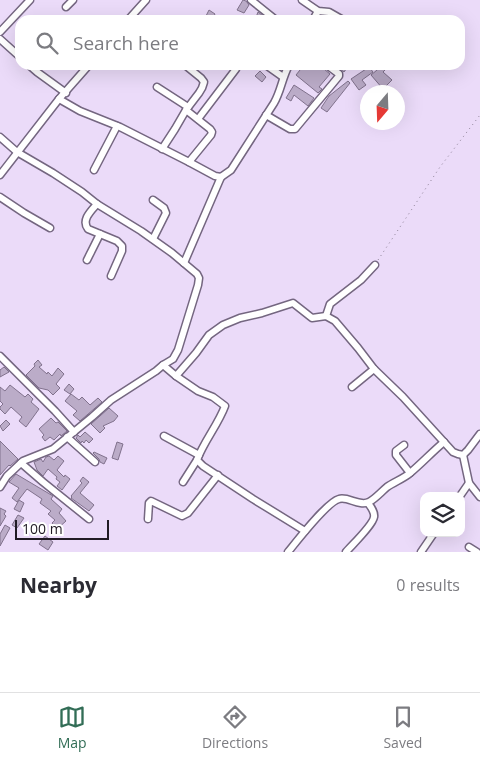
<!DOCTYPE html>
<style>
:root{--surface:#fff;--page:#f2f2f3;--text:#2b2b33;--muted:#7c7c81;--line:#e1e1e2;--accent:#326d56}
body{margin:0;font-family:"Open Sans",sans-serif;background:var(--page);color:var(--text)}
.controls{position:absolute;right:15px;bottom:15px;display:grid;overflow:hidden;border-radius:10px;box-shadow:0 5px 20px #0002}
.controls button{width:45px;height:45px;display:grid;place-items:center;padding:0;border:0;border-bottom:1px solid var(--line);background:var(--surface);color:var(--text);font:25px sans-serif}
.compass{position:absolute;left:360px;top:85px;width:45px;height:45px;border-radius:50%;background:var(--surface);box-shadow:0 5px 20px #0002;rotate:199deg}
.scale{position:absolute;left:15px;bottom:12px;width:94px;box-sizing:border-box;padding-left:5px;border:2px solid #211b25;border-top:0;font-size:14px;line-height:18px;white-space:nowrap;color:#211b25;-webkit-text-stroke:4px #fff;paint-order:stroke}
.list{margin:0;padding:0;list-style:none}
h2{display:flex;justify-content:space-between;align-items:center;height:65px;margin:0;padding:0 20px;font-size:21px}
h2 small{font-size:16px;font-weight:400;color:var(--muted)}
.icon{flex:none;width:28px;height:28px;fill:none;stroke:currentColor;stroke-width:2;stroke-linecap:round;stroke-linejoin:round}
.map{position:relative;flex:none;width:480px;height:552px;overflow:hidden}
.search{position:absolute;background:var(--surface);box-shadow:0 5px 20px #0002;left:15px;right:15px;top:15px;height:55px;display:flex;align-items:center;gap:12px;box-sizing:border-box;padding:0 18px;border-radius:15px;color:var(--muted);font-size:19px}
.sheet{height:140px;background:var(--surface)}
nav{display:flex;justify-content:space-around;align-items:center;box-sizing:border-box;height:70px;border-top:1px solid var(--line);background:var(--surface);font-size:14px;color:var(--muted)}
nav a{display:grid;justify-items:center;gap:2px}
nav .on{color:var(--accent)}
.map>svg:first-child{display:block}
</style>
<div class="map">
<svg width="480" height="552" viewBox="0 0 480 552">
<rect width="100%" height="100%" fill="#ebdbf9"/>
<g fill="#bbacc8" stroke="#81728d">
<path d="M 243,0 L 246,1 L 249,5 L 244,13 L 237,10 Z"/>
<path d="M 209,10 L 215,14 L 212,20 L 204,20 Z"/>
<path d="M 258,12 L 268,20 L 255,20 Z"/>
<path d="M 304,65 L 322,65 L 324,69 L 330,74 L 319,87 L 322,89 L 318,93 L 296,75 Z"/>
<path d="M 335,65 L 349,65 L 344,72 Z"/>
<path d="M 383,65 L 386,69 L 383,72 L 392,80 L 383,89 L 371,75 Z"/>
<path d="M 369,67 L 373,72 L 362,80 L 366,85 L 359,90 L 351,79 Z"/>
<path d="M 260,71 L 266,77 L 262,82 L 255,76 Z"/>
<path d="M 348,81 L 350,83 L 327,112 L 321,108 L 329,96 Z"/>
<path d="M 294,85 L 314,98 L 308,106 L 294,95 L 291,101 L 286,98 Z"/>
<path d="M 38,360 L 42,365 L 39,367 L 47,374 L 48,372 L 52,376 L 58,368 L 64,374 L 56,384 L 60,388 L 53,395 L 48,390 L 39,388 L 26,375 L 35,366 L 34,364 Z"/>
<path d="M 4,367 L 9,372 L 0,377 L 0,370 Z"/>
<path d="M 69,384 L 74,389 L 70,394 L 64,390 Z"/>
<path d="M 10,385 L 25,397 L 28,394 L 33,399 L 31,402 L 39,409 L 26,427 L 19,421 L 22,417 L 11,407 L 5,414 L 0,409 L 0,407 L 3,404 L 0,401 L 0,387 L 5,391 Z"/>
<path d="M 71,394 L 79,400 L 82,397 L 90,405 L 98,398 L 102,402 L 80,421 L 73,415 L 77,411 L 65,401 Z"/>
<path d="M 109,408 L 118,416 L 114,421 L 103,426 L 105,428 L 100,433 L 91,424 Z"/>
<path d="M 51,418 L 56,423 L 58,422 L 67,431 L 61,436 L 60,434 L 54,440 L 50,437 L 45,441 L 42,437 L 44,435 L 39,429 Z"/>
<path d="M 6,420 L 10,424 L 3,431 L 0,426 Z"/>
<path d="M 85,432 L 93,439 L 89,443 L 86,440 L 84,443 L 82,441 L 81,443 L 76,438 L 78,435 L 80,437 Z"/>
<path d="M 0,441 L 18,459 L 10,466 L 9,465 L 0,475 Z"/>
<path d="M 117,442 L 123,444 L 118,460 L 112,458 Z"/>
<path d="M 94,452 L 107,458 L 104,464 L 100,462 L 99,459 L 93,453 Z"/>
<path d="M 49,456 L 54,460 L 58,456 L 64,461 L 57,470 L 64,477 L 65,475 L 70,479 L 62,490 L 57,486 L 60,482 L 56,479 L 57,477 L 48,469 L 43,476 L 37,470 L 34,462 L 41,459 L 43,462 L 46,457 Z"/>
<path d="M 16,474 L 53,496 L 51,499 L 62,509 L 59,513 L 66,521 L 57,529 L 52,523 L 55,520 L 48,514 L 51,511 L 40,503 L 42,499 L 27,489 L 17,502 L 12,498 L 19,488 L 9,482 Z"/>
<path d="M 83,477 L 89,482 L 80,493 L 94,505 L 89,511 L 71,498 L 72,497 L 71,496 L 82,483 L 80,481 Z"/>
<path d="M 19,500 L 24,503 L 20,512 L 14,509 Z"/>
<path d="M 0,508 L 6,511 L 4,514 L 6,516 L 0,526 Z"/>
<path d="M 18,515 L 24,518 L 17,528 L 12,525 Z"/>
<path d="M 5,525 L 10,528 L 0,546 L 0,534 Z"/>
<path d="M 45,536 L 53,542 L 48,550 L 39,544 Z"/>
</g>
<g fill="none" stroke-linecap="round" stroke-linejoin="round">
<g stroke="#746680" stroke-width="9">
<g id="minor">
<path d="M 251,0 L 276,20"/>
<path d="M 302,0 L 318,11 L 329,12 L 343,20"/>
<path d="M 66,7 L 73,0"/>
<path d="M 128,20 L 146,0"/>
<path d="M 313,20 L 318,11"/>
<path d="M 0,32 L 30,0"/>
<path d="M 0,39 L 20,57"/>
<path d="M 29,65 L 37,72 L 66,93"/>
<path d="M 266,65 L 283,77"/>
<path d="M 157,87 L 188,107"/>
<path d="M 59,99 L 80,111 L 120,127 L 189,162 L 215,176 L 221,177 L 231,170 L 274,103 C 281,91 282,78 289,65"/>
<path d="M 186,110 L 210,129 L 212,132 L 211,135 L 189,162"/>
<path d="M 266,115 L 290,129 L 295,129 L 339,76 L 339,74 L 327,65"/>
<path d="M 198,119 L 236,69"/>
<path d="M 0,137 L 17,152 L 53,173 L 82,192 L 97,204 L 141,231 L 172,253 L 197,274 L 199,278 L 198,285 L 178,350 L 173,359 L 163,365 L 176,376 L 196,353 L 209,335 L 223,325 L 240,318 L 262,313 L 293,303 L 312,318 L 326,316 L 335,321 L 358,348 L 374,369 L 403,397 L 453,452 L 458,454 L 463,455 L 468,450 L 480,434"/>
<path d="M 162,149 L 175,129 L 186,110 L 199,93 L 202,88 L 204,82 L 201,78 L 185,65"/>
<path d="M 94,170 L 117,126"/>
<path d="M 0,175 L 59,99 L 89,65"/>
<path d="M 0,197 L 24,213 L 50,228"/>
<path d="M 97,204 C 91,211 81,220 88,229 L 117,241 L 122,246 L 122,251 L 111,276"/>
<path d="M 153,239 L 166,213 L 164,208 L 153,200"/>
<path d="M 87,260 L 100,234"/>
<path d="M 184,263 L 221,177"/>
<path d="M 326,316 L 330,304 L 361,280 L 375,265"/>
<path d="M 0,356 L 55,411 L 74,432"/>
<path d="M 176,376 L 198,391 L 213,397 L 225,406 C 218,425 204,441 197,460 L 203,466 L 253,499 L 305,531"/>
<path d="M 352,387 L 374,369"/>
<path d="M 164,436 L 199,455"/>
<path d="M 67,437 L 95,462"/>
<path d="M 404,445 L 396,451 L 396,455 L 410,473"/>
<path d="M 463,455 L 469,483 L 480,497"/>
<path d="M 21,463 L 43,482 L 89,519"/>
<path d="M 183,482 L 197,460"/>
<path d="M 0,487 L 7,476 L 23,461 L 53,449 L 92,417 L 111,400 L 156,371 L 163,365"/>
<path d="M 460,496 L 469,483"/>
<path d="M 148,519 L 149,503 L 151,501 L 182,516 L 188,513 L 218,475"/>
<path d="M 469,547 L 477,552"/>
<path d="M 288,552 C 297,541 327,502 339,499 C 348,496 359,507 369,502 C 375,499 381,492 387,487 C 394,482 403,479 410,473 C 422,463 432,452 444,442"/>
<path d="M 346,552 C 352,545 373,525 374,517 C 375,512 371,507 368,503"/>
<path d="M 421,552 L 434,533"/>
</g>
</g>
<path stroke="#8a7f93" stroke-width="1" stroke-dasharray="1 4" stroke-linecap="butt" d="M 378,260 L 440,167 L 480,115"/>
<use href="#minor" stroke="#fff" stroke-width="6"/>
</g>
</svg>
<div class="controls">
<button><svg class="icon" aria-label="layers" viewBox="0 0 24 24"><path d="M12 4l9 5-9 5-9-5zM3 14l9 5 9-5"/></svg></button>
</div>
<svg class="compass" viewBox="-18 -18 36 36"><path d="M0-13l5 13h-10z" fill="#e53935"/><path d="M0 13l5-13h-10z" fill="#7c7c81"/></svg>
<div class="scale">100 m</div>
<div class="search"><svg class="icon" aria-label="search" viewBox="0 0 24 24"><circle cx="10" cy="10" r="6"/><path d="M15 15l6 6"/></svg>Search here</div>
</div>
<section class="sheet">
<h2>Nearby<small>0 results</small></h2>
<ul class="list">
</ul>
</section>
<nav>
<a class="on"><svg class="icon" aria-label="map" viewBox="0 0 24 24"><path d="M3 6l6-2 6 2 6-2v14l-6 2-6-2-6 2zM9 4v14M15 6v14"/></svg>Map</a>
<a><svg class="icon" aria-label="directions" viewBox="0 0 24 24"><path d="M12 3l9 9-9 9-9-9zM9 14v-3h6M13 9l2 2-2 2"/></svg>Directions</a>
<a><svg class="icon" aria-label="saved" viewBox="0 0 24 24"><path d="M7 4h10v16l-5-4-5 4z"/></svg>Saved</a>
</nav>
